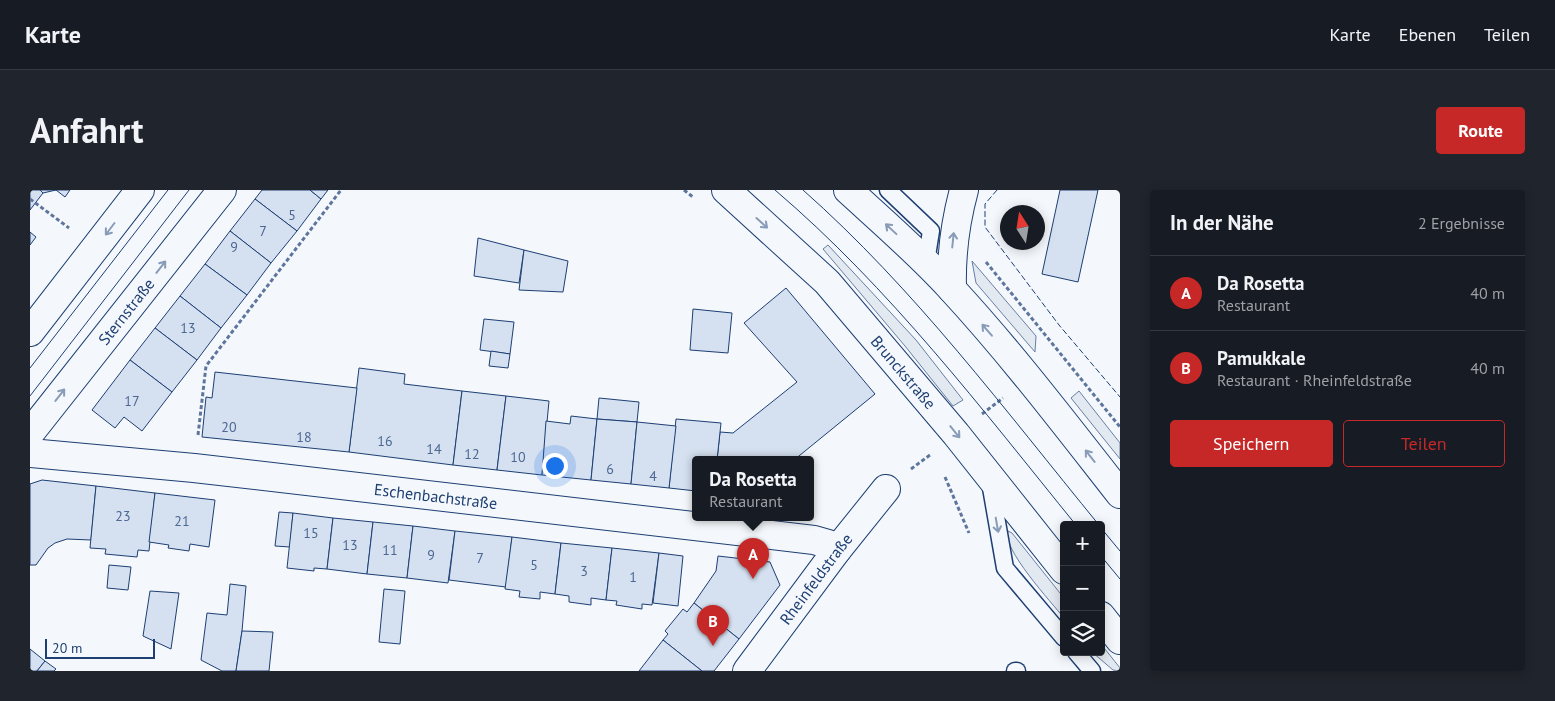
<!DOCTYPE html>
<html lang="de">
<meta charset="utf-8">
<style>
:root{--surface:#171b24;--page:#20242c;--text:#f1f3f6;--muted:#9ea1a6;--line:#363941;--accent:#c62828}
body{margin:0;font-family:"PT Sans",sans-serif;background:var(--page);color:var(--text)}
.controls{position:absolute;right:15px;bottom:15px;display:grid;overflow:hidden;border-radius:5px;box-shadow:0 2px 12px #0003}
.controls button{width:45px;height:45px;display:grid;place-items:center;padding:0;border:0;border-bottom:1px solid var(--line);background:var(--surface);color:var(--text);font:25px sans-serif}
.compass{position:absolute;left:970px;top:15px;width:45px;height:45px;border-radius:50%;background:var(--surface);box-shadow:0 2px 12px #0003;rotate:348deg}
.scale{position:absolute;left:15px;bottom:12px;width:110px;box-sizing:border-box;padding-left:5px;border:2px solid #1d3f73;border-top:0;font-size:14px;line-height:18px;white-space:nowrap;color:#1d3f73;-webkit-text-stroke:4px #f4f7fb;paint-order:stroke}
.you{position:absolute;left:524px;top:275px;width:18px;height:18px;margin:-12px;border:4px solid #fff;border-radius:50%;background:#1a73e8;box-shadow:0 0 0 8px #1a73e833}
.badge{display:grid;place-items:center;width:32px;height:32px;border-radius:50%;background:var(--accent);color:#fff;font-size:16px;font-weight:700}
.pin{position:absolute;translate:-50% -41px;filter:drop-shadow(0 1px 2px #0008)}
.pin::after{content:'';position:absolute;top:26px;width:18px;height:15px;background:inherit;clip-path:polygon(0 0,100% 0,50% 100%)}
.popup{position:absolute;left:662px;top:266px;width:122px;height:65px;box-sizing:border-box;display:grid;place-content:center;border-radius:5px;background:var(--surface);filter:drop-shadow(0 1px 4px #0005);font-size:16px;white-space:nowrap;color:var(--muted)}
.popup b{font-size:19px;color:var(--text)}
.popup::after{content:'';position:absolute;left:50%;top:100%;margin-left:-10px;border:10px solid transparent;border-top-color:var(--surface)}
.list{margin:0;padding:0;list-style:none}
h2{display:flex;justify-content:space-between;align-items:center;height:65px;margin:0;padding:0 20px;font-size:21px}
h2 small{font-size:16px;font-weight:400;color:var(--muted)}
.list li{display:grid;grid-template-columns:32px 1fr auto;gap:15px;align-items:center;box-sizing:border-box;height:75px;padding:0 20px;border-top:1px solid var(--line)}
.list b{display:block;font-size:19px;white-space:nowrap}
.list p{margin:0;font-size:16px;white-space:nowrap;color:var(--muted)}
.list em{font-size:16px;font-style:normal;color:var(--muted)}
.actions{display:flex;gap:10px;padding:15px 20px}
.actions a{flex:1;padding:11px 0;border:1px solid var(--accent);border-radius:5px;text-align:center;font-size:18px;color:var(--accent)}
.actions .main{background:var(--accent);color:#fff}
.icon{flex:none;width:28px;height:28px;fill:none;stroke:currentColor;stroke-width:2;stroke-linecap:round;stroke-linejoin:round}
.map{position:relative;flex:none;width:1090px;height:481px;overflow:hidden;border-radius:5px}
header{display:flex;align-items:center;gap:30px;box-sizing:border-box;height:70px;padding:0 25px;background:var(--surface);border-bottom:1px solid var(--line)}
header strong{font-size:24px}
nav{display:flex;gap:28px;margin-inline-start:auto;font-size:18px}
.intro{display:flex;align-items:center;justify-content:space-between;box-sizing:border-box;height:120px;padding:0 30px}
h1{margin:0;font-size:35px}
.button{padding:12px 22px;border-radius:5px;background:var(--accent);color:#fff;font-size:18px;font-weight:700}
main{display:flex;gap:30px;padding:0 30px}
aside{flex:1;background:var(--surface);border-radius:5px;box-shadow:0 2px 12px #0003}
.map>svg:first-child{display:block}
</style>
<header>
<strong>Karte</strong>
<nav><a>Karte</a><a>Ebenen</a><a>Teilen</a></nav>
</header>
<div class="intro"><h1>Anfahrt</h1><a class="button">Route</a></div>
<main>
<div class="map">
<svg width="1090" height="481" viewBox="0 0 1090 481">
<rect width="100%" height="100%" fill="#f4f7fb"/>
<g fill="#e3e9f0" stroke="#687fa3">
<path d="M 798,55 L 886,150 L 933,210 L 923,216 L 875,156 L 793,59 Z"/>
<path d="M 942,71 L 1006,146 L 1005,162 L 946,93 Z"/>
<path d="M 1049,201 L 1090,253 L 1090,269 L 1041,208 Z"/>
<path d="M 978,341 L 982,343 L 1034,408 L 1034,428 C 1022,413 971,358 978,341 Z"/>
<path d="M 1071,454 L 1090,478 L 1090,481 L 1083,480 L 1062,462 L 1071,462 Z"/>
</g>
<g fill="#d5e0f0" stroke="#1d3f73">
<path d="M 0,0 L 10,0 L 13,3 L 0,20 Z"/>
<path d="M 10,0 L 40,0 L 35,7 L 26,0 L 13,3 Z"/>
<path d="M 232,0 L 280,0 L 291,9 L 267,41 L 225,9 Z"/>
<path d="M 280,0 L 298,0 L 291,9 Z"/>
<path d="M 1030,0 L 1068,0 L 1048,92 L 1012,84 Z"/>
<path d="M 225,9 L 267,41 L 241,73 L 200,41 Z"/>
<path d="M 200,41 L 241,73 L 217,105 L 175,74 Z"/>
<path d="M 0,42 L 6,47 L 0,55 Z"/>
<path d="M 448,48 L 494,60 L 489,93 L 444,86 Z"/>
<path d="M 494,60 L 538,71 L 533,102 L 489,100 Z"/>
<path d="M 175,74 L 217,105 L 191,138 L 150,106 Z"/>
<path d="M 756,98 L 845,204 L 764,270 L 687,270 L 690,242 L 703,243 L 767,192 L 714,133 Z"/>
<path d="M 150,106 L 191,138 L 167,170 L 125,138 Z"/>
<path d="M 663,119 L 702,123 L 698,163 L 660,160 Z"/>
<path d="M 454,129 L 484,132 L 480,164 L 450,160 Z"/>
<path d="M 125,138 L 167,170 L 142,202 L 100,170 Z"/>
<path d="M 461,161 L 480,164 L 478,178 L 459,176 Z"/>
<path d="M 100,170 L 142,202 L 112,241 L 94,227 L 85,238 L 62,220 Z"/>
<path d="M 329,178 L 375,184 L 374,194 L 432,201 L 423,275 L 319,262 Z"/>
<path d="M 185,182 L 327,198 L 319,262 L 172,247 L 176,207 L 182,208 Z"/>
<path d="M 432,201 L 476,206 L 467,280 L 423,275 Z"/>
<path d="M 476,206 L 519,211 L 512,285 L 467,280 Z"/>
<path d="M 569,208 L 609,212 L 607,232 L 567,229 Z"/>
<path d="M 541,226 L 567,229 L 561,290 L 512,285 L 516,231 L 540,234 Z"/>
<path d="M 567,229 L 607,232 L 601,294 L 561,290 Z"/>
<path d="M 646,229 L 691,233 L 687,270 L 666,270 L 666,301 L 639,298 Z"/>
<path d="M 607,232 L 646,236 L 639,298 L 601,294 Z"/>
<path d="M 12,290 L 66,296 L 61,350 L 37,349 L 25,353 L 18,358 L 6,375 L 0,375 L 0,294 Z"/>
<path d="M 66,296 L 125,303 L 119,361 L 108,360 L 107,367 L 75,364 L 76,359 L 60,358 Z"/>
<path d="M 125,303 L 185,310 L 179,357 L 160,354 L 159,361 L 138,358 L 139,355 L 119,352 Z"/>
<path d="M 249,322 L 263,323 L 260,357 L 245,356 Z"/>
<path d="M 263,323 L 303,328 L 297,379 L 284,378 L 284,381 L 257,378 Z"/>
<path d="M 303,328 L 343,332 L 337,384 L 297,379 Z"/>
<path d="M 343,332 L 383,336 L 377,388 L 337,384 Z"/>
<path d="M 383,336 L 425,341 L 418,393 L 377,388 Z"/>
<path d="M 425,341 L 482,347 L 476,397 L 419,390 Z"/>
<path d="M 482,347 L 531,353 L 525,404 L 510,402 L 510,409 L 489,407 L 490,401 L 475,399 Z"/>
<path d="M 531,353 L 582,358 L 576,410 L 561,408 L 561,415 L 539,412 L 539,406 L 525,404 Z"/>
<path d="M 582,358 L 629,363 L 622,415 L 612,414 L 612,419 L 586,415 L 587,411 L 576,410 Z"/>
<path d="M 629,363 L 653,366 L 648,416 L 623,413 Z"/>
<path d="M 688,366 L 740,372 L 750,395 L 709,449 L 664,413 L 686,381 Z"/>
<path d="M 79,375 L 101,377 L 98,400 L 77,398 Z"/>
<path d="M 200,394 L 216,396 L 212,441 L 206,481 L 192,481 L 171,470 L 177,423 L 197,425 Z"/>
<path d="M 354,399 L 375,401 L 370,454 L 349,452 Z"/>
<path d="M 120,401 L 149,403 L 141,459 L 113,446 Z"/>
<path d="M 664,413 L 709,449 L 684,481 L 672,481 L 633,450 L 638,444 L 635,441 L 653,419 L 657,422 Z"/>
<path d="M 212,441 L 243,442 L 239,481 L 206,481 Z"/>
<path d="M 633,450 L 672,481 L 609,481 Z"/>
<path d="M 0,459 L 15,471 L 7,481 L 0,481 Z"/>
<path d="M 15,471 L 26,479 L 24,481 L 7,481 Z"/>
</g>
<g fill="none" stroke-linecap="round" stroke-linejoin="round">
<g stroke="#1d3f73" stroke-width="19">
<g id="lane">
<path d="M 858,0 L 901,41 L 896,72"/>
<path d="M 960,292 L 975,378 L 1034,448"/>
<path d="M 1046,462 L 1062,481"/>
<path d="M 985,481 L 987,481"/>
</g>
</g>
<g stroke="#1d3f73" stroke-width="30">
<g id="street">
<path d="M 922,99 C 921,64 925,33 934,0"/>
<path id="s1" d="M 0,263 L 164,278 L 784,350 L 798,354 L 807,360"/>
<path id="s2" d="M 717,481 L 807,360 L 856,299"/>
</g>
</g>
<g stroke="#1d3f73" stroke-width="30">
<g id="secondary">
<path d="M 0,142 L 110,0"/>
<path id="s3" d="M 0,243 L 192,0"/>
</g>
</g>
<g stroke="#1d3f73" stroke-width="30">
<g id="primary">
<path id="s4" d="M 696,0 L 797,92 L 926,244 L 1034,380"/>
<path d="M 818,0 C 853,32 889,63 920,97 C 981,163 1035,234 1090,304"/>
<path d="M 1071,426 L 1090,450"/>
</g>
</g>
<g stroke="#5e769c" stroke-width="3" stroke-dasharray="4 2.5" stroke-linecap="butt">
<path d="M 654,0 L 663,7"/>
<path d="M 0,9 L 39,38"/>
<path d="M 956,72 L 1090,237"/>
<path d="M 952,224 L 973,208"/>
<path d="M 168,245 L 176,176 L 311,0"/>
<path d="M 881,279 L 900,265"/>
<path d="M 915,287 L 939,343"/>
</g>
<use href="#lane" stroke="#f4f7fb" stroke-width="16"/>
<use href="#street" stroke="#f4f7fb" stroke-width="28"/>
<use href="#secondary" stroke="#f4f7fb" stroke-width="28"/>
<use href="#primary" stroke="#f4f7fb" stroke-width="28"/>
<g stroke="#1d3f73" stroke-width="1">
<path d="M 745,0 C 860,98 951,218 1046,335"/>
<path d="M 773,0 C 885,99 974,219 1069,335"/>
<path d="M 0,178 L 138,0"/>
<path d="M 0,206 L 159,0"/>
<path d="M 1071,338 L 1090,361"/>
<path d="M 1071,366 L 1090,389"/>
</g>
<path stroke="#1d3f73" stroke-width="1" stroke-dasharray="6 2.5" stroke-linecap="butt" d="M 967,0 L 955,14 L 955,37 L 1029,135 L 1090,207"/>
</g>
<defs><path id="oneway-shaft" d="M-6 0H5M1.5-3L5.5 0L1.5 3" fill="none" stroke-width="1.6" stroke-linecap="round" stroke-linejoin="round" transform="scale(1.25)"/></defs>
<g stroke="#889bb7">
<use href="#oneway-shaft" transform="translate(732 33) rotate(42)"/>
<use href="#oneway-shaft" transform="translate(80 39) rotate(127)"/>
<use href="#oneway-shaft" transform="translate(861 39) rotate(-137)"/>
<use href="#oneway-shaft" transform="translate(923 50) rotate(-84)"/>
<use href="#oneway-shaft" transform="translate(131 77) rotate(-52)"/>
<use href="#oneway-shaft" transform="translate(957 140) rotate(-131)"/>
<use href="#oneway-shaft" transform="translate(30 205) rotate(-52)"/>
<use href="#oneway-shaft" transform="translate(925 242) rotate(51)"/>
<use href="#oneway-shaft" transform="translate(1060 266) rotate(-128)"/>
<use href="#oneway-shaft" transform="translate(967 335) rotate(80)"/>
</g>
<g text-anchor="middle" stroke-width="4" stroke-linejoin="round" paint-order="stroke">
<g font-size="14" fill="#4b6792">
<text x="262" y="30">5</text>
<text x="233" y="46">7</text>
<text x="204" y="62">9</text>
<text x="158" y="143">13</text>
<text x="102" y="216">17</text>
<text x="199" y="242">20</text>
<text x="274" y="252">18</text>
<text x="355" y="256">16</text>
<text x="404" y="264">14</text>
<text x="442" y="269">12</text>
<text x="488" y="272">10</text>
<text x="580" y="284">6</text>
<text x="623" y="291">4</text>
<text x="93" y="331">23</text>
<text x="152" y="336">21</text>
<text x="281" y="348">15</text>
<text x="320" y="360">13</text>
<text x="360" y="365">11</text>
<text x="401" y="370">9</text>
<text x="450" y="373">7</text>
<text x="504" y="380">5</text>
<text x="554" y="386">3</text>
<text x="603" y="392">1</text>
</g>
<g font-size="16" fill="#1d3f73" stroke="#f4f7fb">
<text dy="6" stroke="none"><textPath href="#s3" startOffset="155">Sternstraße</textPath></text>
<text dy="6" stroke="none"><textPath href="#s4" startOffset="255">Brunckstraße</textPath></text>
<text dy="6" stroke="none"><textPath href="#s1" startOffset="408">Eschenbachstraße</textPath></text>
<text dy="6" stroke="none"><textPath href="#s2" startOffset="115">Rheinfeldstraße</textPath></text>
</g>
</g>
</svg>
<div class="controls">
<button>+</button>
<button>−</button>
<button><svg class="icon" aria-label="layers" viewBox="0 0 24 24"><path d="M12 4l9 5-9 5-9-5zM3 14l9 5 9-5"/></svg></button>
</div>
<svg class="compass" viewBox="-18 -18 36 36"><path d="M0-13l5 13h-10z" fill="#e53935"/><path d="M0 13l5-13h-10z" fill="#9ea1a6"/></svg>
<div class="scale">20 m</div>
<div class="you"></div>
<div class="pin badge" style="left:723px;top:389px">A</div>
<div class="popup"><b>Da Rosetta</b>Restaurant</div>
<div class="pin badge" style="left:683px;top:456px">B</div>
</div>
<aside>
<h2>In der Nähe<small>2 Ergebnisse</small></h2>
<ul class="list">
<li><span class="badge">A</span><div><b>Da Rosetta</b><p>Restaurant</p></div><em>40 m</em></li>
<li><span class="badge">B</span><div><b>Pamukkale</b><p>Restaurant · Rheinfeldstraße</p></div><em>40 m</em></li>
</ul>
<div class="actions"><a class="main">Speichern</a><a>Teilen</a></div>
</aside>
</main>
